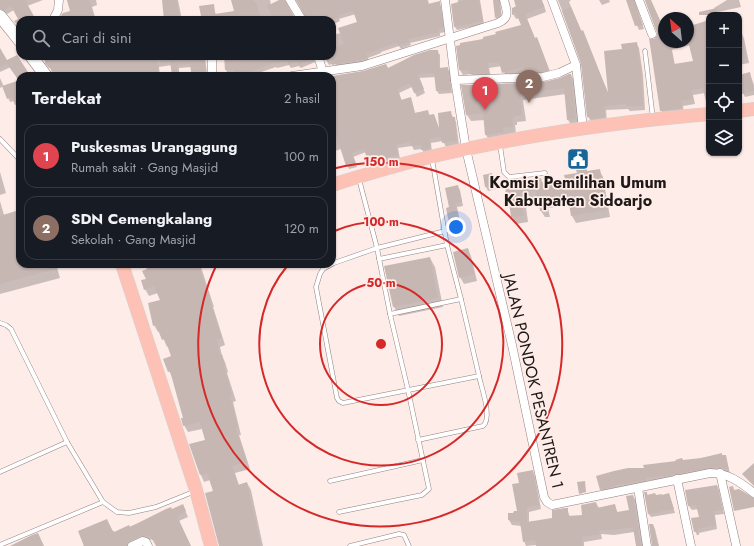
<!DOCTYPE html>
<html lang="id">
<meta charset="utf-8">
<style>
:root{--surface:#171b24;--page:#242831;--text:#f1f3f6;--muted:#9ea1a6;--line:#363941;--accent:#db2777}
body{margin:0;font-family:Jost,sans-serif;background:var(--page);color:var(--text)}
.controls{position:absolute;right:12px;top:12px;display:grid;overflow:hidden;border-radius:8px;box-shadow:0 1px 3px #0004}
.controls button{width:36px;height:36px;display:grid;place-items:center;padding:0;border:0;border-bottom:1px solid var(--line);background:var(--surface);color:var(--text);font:20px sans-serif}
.compass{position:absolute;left:658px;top:12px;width:36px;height:36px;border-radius:50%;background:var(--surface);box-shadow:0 1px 3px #0004;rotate:332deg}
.you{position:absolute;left:456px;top:227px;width:14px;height:14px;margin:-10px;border:3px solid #fff;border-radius:50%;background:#1a73e8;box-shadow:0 0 0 6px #1a73e833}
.badge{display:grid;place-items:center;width:26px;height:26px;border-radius:50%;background:var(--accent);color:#fff;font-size:13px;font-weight:700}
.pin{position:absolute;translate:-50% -33px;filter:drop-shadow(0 1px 2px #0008)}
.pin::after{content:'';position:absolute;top:21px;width:14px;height:12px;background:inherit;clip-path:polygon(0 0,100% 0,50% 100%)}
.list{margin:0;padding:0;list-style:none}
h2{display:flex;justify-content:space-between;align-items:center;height:52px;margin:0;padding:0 16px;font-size:17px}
h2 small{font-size:13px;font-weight:400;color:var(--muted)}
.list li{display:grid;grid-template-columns:26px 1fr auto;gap:12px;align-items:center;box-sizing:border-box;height:64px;margin:0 8px 8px;padding:0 8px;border:1px solid var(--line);border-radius:12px}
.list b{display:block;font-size:15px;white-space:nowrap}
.list p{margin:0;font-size:13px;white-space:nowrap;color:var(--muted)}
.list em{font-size:13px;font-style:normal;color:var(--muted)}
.icon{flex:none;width:22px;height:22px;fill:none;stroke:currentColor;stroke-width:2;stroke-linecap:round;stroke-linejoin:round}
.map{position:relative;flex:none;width:754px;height:546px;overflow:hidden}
.search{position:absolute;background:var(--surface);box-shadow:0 1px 3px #0004;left:16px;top:16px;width:320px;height:44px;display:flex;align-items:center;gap:10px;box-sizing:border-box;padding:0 14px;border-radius:12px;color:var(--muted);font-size:15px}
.panel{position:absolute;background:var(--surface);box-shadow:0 1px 3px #0004;left:16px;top:72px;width:320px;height:196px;border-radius:12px}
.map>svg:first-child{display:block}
</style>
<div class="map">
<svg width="754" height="546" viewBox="0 0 754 546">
<rect width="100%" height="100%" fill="#fdece8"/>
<g fill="#0003" fill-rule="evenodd">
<path d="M 0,0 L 43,0 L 27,6 L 35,20 L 20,20 L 20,29 L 19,20 L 14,10 L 7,14 L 3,12 L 0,6 Z"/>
<path d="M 67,0 L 96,0 L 97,5 L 92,7 L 96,20 L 64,20 L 71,11 Z"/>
<path d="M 163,0 L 178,0 L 182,20 L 166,20 Z"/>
<path d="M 232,0 L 270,0 L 271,5 L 295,20 L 202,20 L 213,5 L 216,15 L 235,12 Z"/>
<path d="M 296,0 L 428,0 L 429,4 L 439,3 L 441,6 L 445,32 L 440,33 L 440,36 L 410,43 L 411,45 L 401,49 L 399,46 L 381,52 L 381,53 L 368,58 L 369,62 L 338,68 L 335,63 L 329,65 L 324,56 L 332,56 L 332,35 L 341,33 L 359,23 L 356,14 L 339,19 L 340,21 L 332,25 L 332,20 L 308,20 Z"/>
<path d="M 458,0 L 480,0 L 484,24 L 457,30 L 455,27 Z"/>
<path d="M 494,0 L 500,0 L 502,19 L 498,22 L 496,18 Z"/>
<path d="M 514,0 L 541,0 L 544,5 L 546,12 L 527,19 L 535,39 L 537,39 L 539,43 L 551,74 L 528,76 L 526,72 L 506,77 L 502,66 L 489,68 L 491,78 L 473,78 L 471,74 L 463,75 L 460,70 L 457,47 L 484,39 L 522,26 L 519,18 L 516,19 L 513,14 L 516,8 Z"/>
<path d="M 558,0 L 571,0 L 569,2 L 609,95 L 623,50 L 636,43 L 639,48 L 643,75 L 645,110 L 630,111 L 628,109 L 606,110 L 607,122 L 591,121 L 588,117 L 582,63 Z"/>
<path d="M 599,0 L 609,0 L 610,2 L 602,5 Z"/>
<path d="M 627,0 L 639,0 L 636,4 L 644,29 L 639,30 Z"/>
<path d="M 645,0 L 650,0 L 664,30 L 664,42 L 688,42 L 688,30 L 695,29 L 709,21 L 709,96 L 705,93 L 693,95 L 695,104 L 683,106 L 684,112 L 664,115 L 661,110 L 655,40 L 658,36 ZM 690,45 L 694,62 L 675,65 L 672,50 Z"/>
<path d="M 727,0 L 739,0 L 741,7 L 718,12 L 719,15 L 709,15 L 709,19 L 707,11 L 715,10 L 714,8 Z"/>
<path d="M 739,33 L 741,33 L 744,38 L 749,63 L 739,65 Z"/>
<path d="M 437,51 L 440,55 L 440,69 L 447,68 L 450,72 L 452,93 L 439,94 L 437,91 L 436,77 L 419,78 L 425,93 L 417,97 L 412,87 L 399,93 L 402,101 L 410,98 L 415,113 L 427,111 L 440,130 L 450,112 L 456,122 L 459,145 L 446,147 L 443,141 L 431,143 L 432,153 L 424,154 L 422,149 L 414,150 L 412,146 L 398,148 L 400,159 L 371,166 L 366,152 L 353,157 L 357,167 L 349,169 L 341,149 L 332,152 L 332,77 L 388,69 Z"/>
<path d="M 0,55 L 6,61 L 17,56 L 29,76 L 20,76 L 20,108 L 18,108 L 14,101 L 10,102 L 3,86 L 0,88 L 0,78 L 4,87 L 19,81 L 11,67 L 0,72 Z"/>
<path d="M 41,56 L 205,56 L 207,74 L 194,76 L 192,67 L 179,68 L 179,76 L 174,76 L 172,65 L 159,67 L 160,76 L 54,76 L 48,64 L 47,64 Z"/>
<path d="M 225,56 L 317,56 L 314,59 L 315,62 L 301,68 L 299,66 L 291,68 L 289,65 L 277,68 L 276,67 L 250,76 L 237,76 L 236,73 L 228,74 L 226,70 Z"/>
<path d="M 750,74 L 754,85 L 754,95 L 745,97 L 743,93 L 739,76 Z"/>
<path d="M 571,75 L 575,82 L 579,125 L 572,126 L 568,120 L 566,94 L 523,100 L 526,121 L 517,122 L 517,125 L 515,125 L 516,134 L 490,141 L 486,135 L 485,120 L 471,121 L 467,115 L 478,87 L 543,84 Z"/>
<path d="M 586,170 L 588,172 L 599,170 L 603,177 L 610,217 L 576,223 L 572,216 L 570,205 L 548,208 L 550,217 L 545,217 L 541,211 L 539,197 L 525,199 L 528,222 L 516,224 L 512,217 L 510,199 L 507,195 L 540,179 L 543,183 L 566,180 Z"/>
<path d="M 0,172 L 6,193 L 0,195 Z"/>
<path d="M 492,174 L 494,178 L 496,189 L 488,191 L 486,187 Z"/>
<path d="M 457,186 L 460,190 L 463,206 L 457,207 L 462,230 L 453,232 L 451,228 L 447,209 L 450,208 Z"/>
<path d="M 0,201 L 4,215 L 18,212 L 20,215 L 20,264 L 56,264 L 60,278 L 0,294 Z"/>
<path d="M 468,249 L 471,256 L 477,281 L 464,284 L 460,277 Z"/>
<path d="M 430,258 L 435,267 L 443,307 L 399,316 L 394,307 Z"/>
<path d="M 147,264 L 200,264 L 214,307 L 213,307 L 225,345 L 220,347 L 222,356 L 225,362 L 228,372 L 227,373 L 236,401 L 233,402 L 241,435 L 239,435 L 250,469 L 235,473 L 239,485 L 247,483 L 251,490 L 263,546 L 220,546 L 215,492 L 210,480 L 204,482 L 201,475 L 191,445 L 206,441 L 202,429 L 188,432 L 184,425 L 184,419 L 173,378 L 169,371 L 172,357 L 168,346 L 167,347 L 160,331 L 158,332 L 154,325 L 161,300 L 158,293 L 149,296 L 145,289 L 149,270 Z"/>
<path d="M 725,456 L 730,473 L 724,471 L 647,481 L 647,484 L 603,493 L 601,489 L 645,469 L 683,461 Z"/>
<path d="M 532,471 L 535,476 L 541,509 L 529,512 L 529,522 L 553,519 L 567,509 L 570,517 L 583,516 L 596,503 L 599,508 L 614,505 L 618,513 L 630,511 L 633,496 L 636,501 L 643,546 L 637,546 L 634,532 L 614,535 L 601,534 L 602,539 L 584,542 L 584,546 L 537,546 L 537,545 L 526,546 L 524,541 L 522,526 L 512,525 L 509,520 L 509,514 L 518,512 L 520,483 Z"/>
<path d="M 717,486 L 719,490 L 724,514 L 715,515 L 717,529 L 699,533 L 699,535 L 697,535 L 695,531 L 700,518 L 698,509 L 692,510 L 689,506 L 686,491 Z"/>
<path d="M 647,493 L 648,496 L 662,496 L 669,494 L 675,513 L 651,517 L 648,513 Z"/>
<path d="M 172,510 L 185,510 L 188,517 L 179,521 L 190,546 L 156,546 L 152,539 L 132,546 L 83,546 L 107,520 L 114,533 Z"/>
<path d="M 653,525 L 655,529 L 659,546 L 653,546 Z"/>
</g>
<g fill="#c7b7b3">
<path d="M 0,0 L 25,0 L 36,20 L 20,20 L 20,29 L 14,21 L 18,19 L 11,6 L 4,10 L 0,9 Z"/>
<path d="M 67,0 L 89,0 L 95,20 L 63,20 L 61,15 L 63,13 L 70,11 Z"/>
<path d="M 162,0 L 177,0 L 180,20 L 164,20 Z"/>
<path d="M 231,0 L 253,0 L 254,3 L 256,2 L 261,20 L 199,20 L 199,16 L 201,16 L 199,6 L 214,4 L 215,14 L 234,11 Z"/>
<path d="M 279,0 L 285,0 L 296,20 L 274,20 L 267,6 Z"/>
<path d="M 296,0 L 427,0 L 428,4 L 440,1 L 443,28 L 438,29 L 439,32 L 408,39 L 409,42 L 398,46 L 397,43 L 380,48 L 380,49 L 366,54 L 368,58 L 332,65 L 332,48 L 344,44 L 338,28 L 357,22 L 353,11 L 338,15 L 339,17 L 331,20 L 307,20 Z"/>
<path d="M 466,0 L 479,0 L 483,21 L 454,27 L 451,4 Z"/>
<path d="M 493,0 L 499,0 L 501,11 L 500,15 L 495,18 Z"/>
<path d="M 515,0 L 542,0 L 544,7 L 525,14 L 535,38 L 537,37 L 549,70 L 542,72 L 525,72 L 524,67 L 502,73 L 499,62 L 487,63 L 489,73 L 469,74 L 469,70 L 459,70 L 456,46 L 460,45 L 460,43 L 483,39 L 483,37 L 496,34 L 495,32 L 521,25 L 516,13 L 512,15 L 512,8 L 517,6 Z"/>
<path d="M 626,0 L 634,0 L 643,25 L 635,26 Z"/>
<path d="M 645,0 L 651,0 L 660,20 L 661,20 L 664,28 L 664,42 L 670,42 L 674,64 L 693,61 L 688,41 L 688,29 L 694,28 L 693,25 L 709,20 L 709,101 L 706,102 L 703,88 L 691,90 L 693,99 L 681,101 L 682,108 L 660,111 L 649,38 L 654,39 L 657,35 L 657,32 Z"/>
<path d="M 571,7 L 581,31 L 583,30 L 608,93 L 604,51 L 622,49 L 621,44 L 637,42 L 641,69 L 643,106 L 626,106 L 626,104 L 604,106 L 605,117 L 591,119 L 591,117 L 587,117 L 581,64 L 562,11 Z"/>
<path d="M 717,8 L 718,15 L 699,15 L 699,12 Z"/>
<path d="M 739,33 L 742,33 L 747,59 L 739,60 Z"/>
<path d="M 0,48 L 7,60 L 17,55 L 28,72 L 17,78 L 7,64 L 0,67 Z"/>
<path d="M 430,50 L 438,50 L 439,68 L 448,67 L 451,90 L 436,91 L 434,73 L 418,74 L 424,89 L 414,93 L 410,83 L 398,89 L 401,100 L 411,97 L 415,113 L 428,110 L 429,115 L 434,114 L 439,128 L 438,113 L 451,111 L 452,117 L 455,117 L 457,141 L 442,143 L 441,137 L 429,139 L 430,149 L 421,150 L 421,145 L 411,146 L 410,142 L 396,145 L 398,155 L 368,162 L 364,149 L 352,153 L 356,163 L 346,166 L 334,128 L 335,128 L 332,115 L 332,76 L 363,71 L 386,64 L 388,68 L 414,55 Z"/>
<path d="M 45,56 L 58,56 L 58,57 L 117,56 L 117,58 L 141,56 L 141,58 L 157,57 L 158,73 L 150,73 L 150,76 L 106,76 L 106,75 L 99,75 L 99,74 L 53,76 L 51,68 L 49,68 L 45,63 Z"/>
<path d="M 160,56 L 204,56 L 206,71 L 191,72 L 190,64 L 177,65 L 178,74 L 172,75 L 170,62 L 161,63 Z"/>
<path d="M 224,56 L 230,56 L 231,58 L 244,56 L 313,56 L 313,59 L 298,65 L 297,62 L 288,65 L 287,61 L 274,64 L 273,63 L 247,73 L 235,75 L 234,70 L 225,70 Z"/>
<path d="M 750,72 L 754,91 L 742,94 L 739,75 Z"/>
<path d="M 569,74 L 571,74 L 576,119 L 567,120 L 564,88 L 520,94 L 522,115 L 514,116 L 514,119 L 512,119 L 513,127 L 503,128 L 504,132 L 485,135 L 483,113 L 466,115 L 461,85 L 477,85 L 477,86 L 494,84 L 543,82 L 560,78 Z"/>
<path d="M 20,80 L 20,103 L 15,105 L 12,97 L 7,99 L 2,86 Z"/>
<path d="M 587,169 L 587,171 L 600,169 L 607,210 L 571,216 L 568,198 L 545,201 L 546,210 L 540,211 L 536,190 L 521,193 L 524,216 L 511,217 L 508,195 L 506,195 L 505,185 L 541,178 L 542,183 L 565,179 L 564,175 L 577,173 L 576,170 Z"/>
<path d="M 492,173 L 495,185 L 485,187 L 483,175 Z"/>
<path d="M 458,185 L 462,202 L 455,203 L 460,226 L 450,228 L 446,208 L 449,207 L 445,188 Z"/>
<path d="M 19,210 L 20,215 L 20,264 L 66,264 L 66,266 L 0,284 L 0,216 Z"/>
<path d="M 468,248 L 474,274 L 459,278 L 453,252 Z"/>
<path d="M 430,257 L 438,298 L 393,307 L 384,266 Z"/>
<path d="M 146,264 L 156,264 L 157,266 L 164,264 L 178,264 L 179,266 L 186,264 L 198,264 L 211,300 L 210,300 L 222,338 L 217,340 L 220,355 L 222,354 L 225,366 L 224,366 L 232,395 L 230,396 L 238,428 L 236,429 L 247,462 L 232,466 L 238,485 L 247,482 L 261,546 L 219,546 L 205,493 L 213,491 L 207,473 L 200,475 L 189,444 L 205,440 L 200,422 L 183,426 L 181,418 L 183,418 L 170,371 L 168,372 L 163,359 L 171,356 L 165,339 L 162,340 L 156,325 L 153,326 L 148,303 L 160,300 L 154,286 L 144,290 L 141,280 L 146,279 L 142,271 L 147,269 Z"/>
<path d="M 722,453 L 722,455 L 726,455 L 729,470 L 721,468 L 709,468 L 671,475 L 646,478 L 646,480 L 615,485 L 616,486 L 600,490 L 596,476 L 614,471 L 628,468 L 644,468 L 643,465 L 676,461 L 675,460 L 682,458 L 683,460 L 701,458 Z"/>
<path d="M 754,463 L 754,486 L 742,474 Z"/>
<path d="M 533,470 L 539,505 L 527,507 L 527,522 L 552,518 L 552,510 L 565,508 L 568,508 L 568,516 L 582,515 L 581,505 L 596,502 L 597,508 L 615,504 L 617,512 L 629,510 L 626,496 L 633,495 L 641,546 L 636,546 L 633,527 L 611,530 L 599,530 L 600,534 L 582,537 L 582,546 L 536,546 L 535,540 L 523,542 L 520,522 L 508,520 L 508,513 L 513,513 L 514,511 L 517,511 L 512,484 L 519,483 L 517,473 Z"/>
<path d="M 585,481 L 586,492 L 579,494 L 577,482 Z"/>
<path d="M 717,485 L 723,510 L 713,511 L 716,525 L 697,529 L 698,531 L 694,532 L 691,518 L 699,517 L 696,505 L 688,506 L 685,490 Z"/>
<path d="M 733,486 L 734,490 L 739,489 L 754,498 L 754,507 L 734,511 L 729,487 Z"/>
<path d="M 644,492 L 647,492 L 647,495 L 655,493 L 656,495 L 662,494 L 662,495 L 669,493 L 674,509 L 648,514 Z"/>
<path d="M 183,504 L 186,511 L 177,516 L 191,546 L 157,546 L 154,540 L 152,540 L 149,535 L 146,536 L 141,536 L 130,541 L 127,546 L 84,546 L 78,531 L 107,519 L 112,531 L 114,531 L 114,532 L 129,525 L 130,527 L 166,509 L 171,507 L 172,509 Z"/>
<path d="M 649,524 L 653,524 L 658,546 L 652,546 Z"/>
<path d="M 38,533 L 44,546 L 10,546 L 32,535 Z"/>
</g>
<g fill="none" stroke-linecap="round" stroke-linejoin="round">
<g stroke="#938380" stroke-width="5">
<g id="service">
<path d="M 645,51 L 653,119"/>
<path d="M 0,139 L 20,160"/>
<path d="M 500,145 L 504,172 L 509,177 L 545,173"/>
<path d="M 445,231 L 377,248 L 334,263 L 323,269 L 320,274 L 316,287 L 337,398 L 339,401 L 343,403 L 479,376 L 461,299"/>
<path d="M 379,259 L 447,245"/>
<path d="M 390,314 L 461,299 L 447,245 L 432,159"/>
<path d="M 0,323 L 6,325 L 11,329 L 67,442 L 103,502 L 117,512 L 129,513 L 156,507 L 193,492"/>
<path d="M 418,440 L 483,426 C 493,418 481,387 479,376"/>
<path d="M 0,472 L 67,442"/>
<path d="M 330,481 L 423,460"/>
<path d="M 339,512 L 422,495 L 429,489 L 408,390 L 390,314 L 377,248 L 359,179"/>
<path d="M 0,545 L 103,502"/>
<path d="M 350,546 L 399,534 L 404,535 L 409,546"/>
</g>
</g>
<g stroke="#938380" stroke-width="9">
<g id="minor">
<path d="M 290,0 L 302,20"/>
<path d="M 445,0 L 455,80 L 466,149 L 512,345 L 544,497 L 547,502 L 552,505 L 710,473 C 728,473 740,482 754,493"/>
<path d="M 552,0 L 576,65 L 583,129"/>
<path d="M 639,0 L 652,34"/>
<path d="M 53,20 L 58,10 L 59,0"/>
<path d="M 212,56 L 212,76"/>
<path d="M 318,56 L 323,72"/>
<path d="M 292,76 L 362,66 L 498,23 C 510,18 507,11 504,0"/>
<path d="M 455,80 L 543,77 L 559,73 L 576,65"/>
<path d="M 720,473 L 736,545"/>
<path d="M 677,479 L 691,546"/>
<path d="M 638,488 L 647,546"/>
<path d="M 132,546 L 143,541 L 146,542 L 148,546"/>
</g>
</g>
<g stroke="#938380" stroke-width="13">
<g id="secondary">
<path d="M 0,16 L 20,41"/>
<path d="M 31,56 L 46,76"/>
</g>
</g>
<g stroke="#d2d1d1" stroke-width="14">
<g id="primary">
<path d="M 739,111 L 754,109"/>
<path d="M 332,185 C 376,171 421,158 466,149 C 546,132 628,121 709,114"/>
<path d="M 122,264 L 196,490 L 211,546"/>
</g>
</g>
<use href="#service" stroke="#fff" stroke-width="4"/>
<use href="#minor" stroke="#fff" stroke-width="8"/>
<use href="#secondary" stroke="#fff" stroke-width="12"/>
<use href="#primary" stroke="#fdc2b5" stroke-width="13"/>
</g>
<g fill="none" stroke="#d62828" stroke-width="2">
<circle cx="381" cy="344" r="61"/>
<path d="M332 232A122 122 0 1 1 288 265"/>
<path d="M332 169A182 182 0 1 1 217 264"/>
</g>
<defs>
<g id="civic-square" transform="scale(1.15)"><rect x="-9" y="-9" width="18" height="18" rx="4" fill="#186698" stroke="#fdece8"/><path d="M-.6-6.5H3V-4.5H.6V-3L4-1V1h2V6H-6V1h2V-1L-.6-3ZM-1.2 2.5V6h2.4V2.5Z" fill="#fff"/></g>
</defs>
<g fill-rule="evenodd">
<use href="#civic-square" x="578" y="159"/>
</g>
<g text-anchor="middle" stroke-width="3.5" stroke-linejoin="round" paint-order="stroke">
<g font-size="16" font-weight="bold" fill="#1e1817" stroke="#fdece8">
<text x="578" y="188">Komisi Pemilihan Umum<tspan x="578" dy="18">Kabupaten Sidoarjo</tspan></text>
</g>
<g font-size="16" fill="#1e1817" stroke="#fdece8">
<text transform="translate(534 381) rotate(77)" y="6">JALAN PONDOK PESANTREN 1</text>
</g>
</g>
<circle cx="381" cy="344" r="6" fill="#d62828" stroke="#fdece8" stroke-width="2"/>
<g font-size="12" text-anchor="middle" font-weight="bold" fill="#d62828" stroke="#fdece8" stroke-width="3.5" stroke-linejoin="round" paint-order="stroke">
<text x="381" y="166">150 m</text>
<text x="381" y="226">100 m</text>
<text x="381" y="287">50 m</text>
</g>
</svg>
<div class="controls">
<button>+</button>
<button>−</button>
<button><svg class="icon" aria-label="locate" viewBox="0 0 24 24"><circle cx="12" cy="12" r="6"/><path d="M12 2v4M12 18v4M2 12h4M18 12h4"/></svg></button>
<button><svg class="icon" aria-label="layers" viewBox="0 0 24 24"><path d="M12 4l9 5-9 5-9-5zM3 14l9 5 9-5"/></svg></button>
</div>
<svg class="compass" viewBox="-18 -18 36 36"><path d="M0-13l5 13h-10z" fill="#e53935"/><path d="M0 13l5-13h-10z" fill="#9ea1a6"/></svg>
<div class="you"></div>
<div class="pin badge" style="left:485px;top:110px;background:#e0444e">1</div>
<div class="pin badge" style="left:529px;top:103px;background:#8d6e63">2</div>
<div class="search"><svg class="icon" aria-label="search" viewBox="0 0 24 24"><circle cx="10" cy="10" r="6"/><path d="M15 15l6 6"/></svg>Cari di sini</div>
<section class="panel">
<h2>Terdekat<small>2 hasil</small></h2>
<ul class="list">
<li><span class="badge" style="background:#e0444e">1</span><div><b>Puskesmas Urangagung</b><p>Rumah sakit · Gang Masjid</p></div><em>100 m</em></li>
<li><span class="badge" style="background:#8d6e63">2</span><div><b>SDN Cemengkalang</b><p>Sekolah · Gang Masjid</p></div><em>120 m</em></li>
</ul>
</section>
</div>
